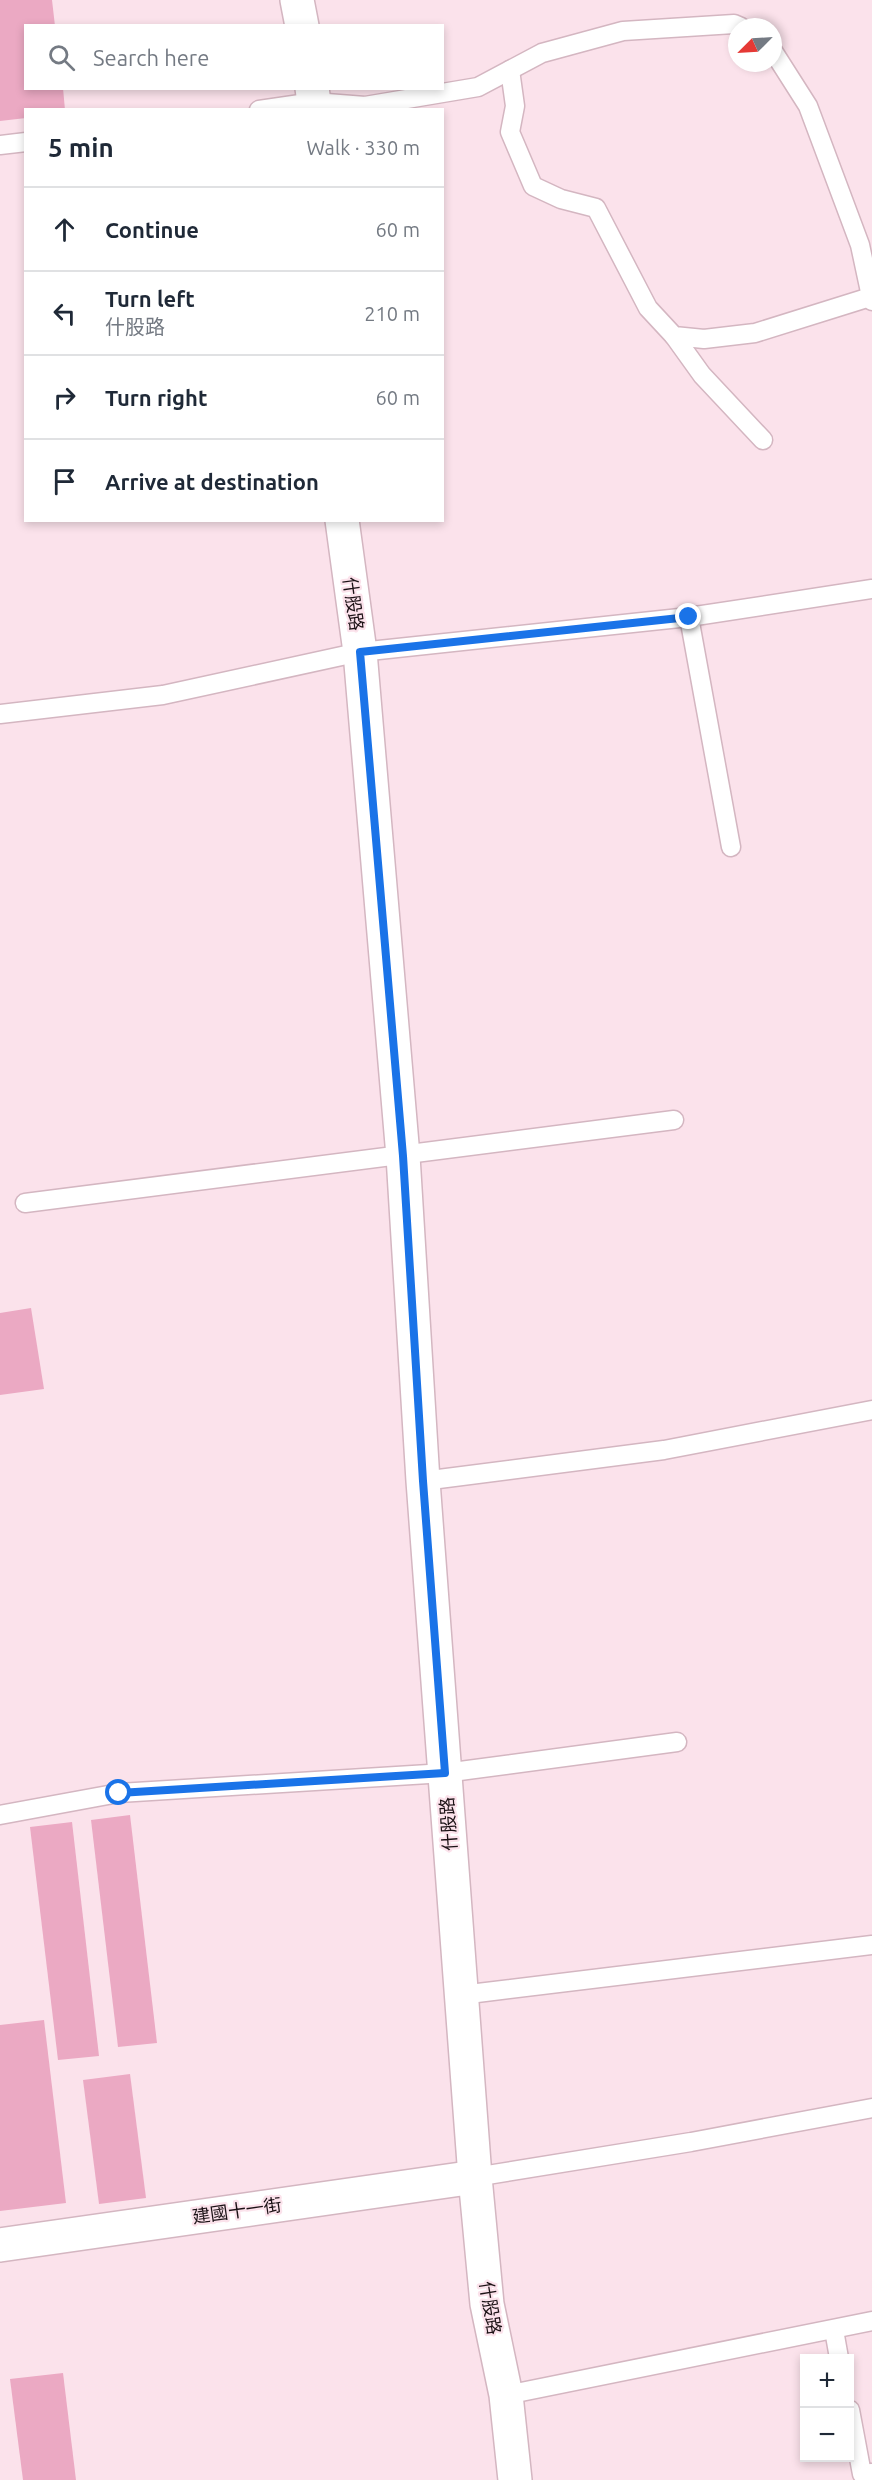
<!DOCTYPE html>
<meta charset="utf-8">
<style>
:root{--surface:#fff;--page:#f2f2f3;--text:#1f2937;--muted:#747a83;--line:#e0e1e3}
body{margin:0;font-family:Ubuntu,"Noto Sans TC",sans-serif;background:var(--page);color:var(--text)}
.controls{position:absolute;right:18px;bottom:18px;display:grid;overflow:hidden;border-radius:0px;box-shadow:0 3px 9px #0003}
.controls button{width:54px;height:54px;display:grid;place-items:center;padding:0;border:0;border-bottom:2px solid var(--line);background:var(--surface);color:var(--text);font:30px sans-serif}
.compass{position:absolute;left:728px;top:18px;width:54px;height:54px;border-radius:50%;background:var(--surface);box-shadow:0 3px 9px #0003;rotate:246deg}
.stop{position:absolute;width:18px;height:18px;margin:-14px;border:4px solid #1a73e8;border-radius:50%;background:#fff}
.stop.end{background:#1a73e8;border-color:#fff;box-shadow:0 2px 6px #0008}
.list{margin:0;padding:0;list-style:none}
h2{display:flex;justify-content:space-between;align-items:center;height:78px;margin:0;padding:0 24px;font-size:26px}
h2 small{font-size:20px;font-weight:400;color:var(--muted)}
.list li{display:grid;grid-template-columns:39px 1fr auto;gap:18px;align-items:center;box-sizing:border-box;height:84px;padding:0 24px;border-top:2px solid var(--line)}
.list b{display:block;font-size:22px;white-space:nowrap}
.list p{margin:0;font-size:20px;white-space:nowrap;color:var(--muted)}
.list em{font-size:20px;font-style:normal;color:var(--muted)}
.icon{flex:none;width:33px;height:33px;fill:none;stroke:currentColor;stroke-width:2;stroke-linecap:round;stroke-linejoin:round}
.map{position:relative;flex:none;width:872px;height:2480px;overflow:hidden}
.search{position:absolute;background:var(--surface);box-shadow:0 3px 9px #0003;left:24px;top:24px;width:420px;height:66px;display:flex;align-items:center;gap:15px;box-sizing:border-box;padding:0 21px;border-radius:0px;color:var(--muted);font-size:22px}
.panel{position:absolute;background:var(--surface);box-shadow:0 3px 9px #0003;left:24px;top:108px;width:420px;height:414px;border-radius:0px}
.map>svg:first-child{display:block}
</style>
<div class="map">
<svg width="872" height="2480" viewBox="0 0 872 2480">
<rect width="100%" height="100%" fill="#fbe2eb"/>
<g fill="#eba9c3">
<path d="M 0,0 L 52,0 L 55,26 L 26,26 L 26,88 L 63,88 L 65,110 L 26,110 L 26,118 L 0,121 Z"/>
<path d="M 31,1308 L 44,1389 L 0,1395 L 0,1313 Z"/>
<path d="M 130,1815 L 157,2043 L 118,2047 L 91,1820 Z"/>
<path d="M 72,1822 L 99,2056 L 58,2060 L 30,1827 Z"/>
<path d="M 44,2020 L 66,2203 L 0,2211 L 0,2025 Z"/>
<path d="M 130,2074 L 146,2198 L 99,2204 L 83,2080 Z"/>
<path d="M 63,2373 L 76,2480 L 23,2480 L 10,2379 Z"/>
</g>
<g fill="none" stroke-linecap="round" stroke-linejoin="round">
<g stroke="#d4b6c1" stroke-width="21">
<g id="service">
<path d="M 773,51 L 808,106 L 860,245 L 872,301"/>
<path d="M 510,70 L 515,106 L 510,132 L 533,186 L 561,199 L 596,208 L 648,308 L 674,336 L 704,339 L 755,333 L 870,297"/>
<path d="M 259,110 L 314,102 L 365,106 L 478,87 L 542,53 L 623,31 L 734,24 L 741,27"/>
<path d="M 0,145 L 26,142"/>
<path d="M 674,336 L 702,375 L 763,440"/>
<path d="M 689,617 L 731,847"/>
<path d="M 0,714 L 163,695 L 360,652 L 689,617 L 872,589"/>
<path d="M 25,1203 L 674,1120"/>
<path d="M 423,1481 L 664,1450 L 872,1410"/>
<path d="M 0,1815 L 119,1793 L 445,1773 L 677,1742"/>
<path d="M 461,1995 L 872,1945"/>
<path d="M 475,2177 L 691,2142 L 872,2108"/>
<path d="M 834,2330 L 839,2358"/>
<path d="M 506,2395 L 872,2321"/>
<path d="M 850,2410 L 862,2474 L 872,2473"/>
</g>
</g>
<g stroke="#d4b6c1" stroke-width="36">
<path id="minor" d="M 0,2245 L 475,2177"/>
</g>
<g stroke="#d4b6c1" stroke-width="36">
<g id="tertiary">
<path d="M 297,0 L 302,26"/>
<path d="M 312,88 L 315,110"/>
<path d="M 342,520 L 360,652 L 403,1156 L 423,1481 L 475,2177 L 487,2304 L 506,2395 L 515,2480"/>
</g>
</g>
<use href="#service" stroke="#fff" stroke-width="18"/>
<use href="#minor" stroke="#fff" stroke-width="33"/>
<use href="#tertiary" stroke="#fff" stroke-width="33"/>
</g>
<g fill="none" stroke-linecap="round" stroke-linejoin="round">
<path stroke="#1a73e8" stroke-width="8" d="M 119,1793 L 445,1773 L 423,1481 L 403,1156 L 360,652 L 689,617"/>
</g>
<g text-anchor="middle" stroke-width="4.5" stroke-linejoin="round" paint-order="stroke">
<g font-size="18" fill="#1c1216" stroke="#fbe2eb">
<text transform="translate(353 604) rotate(82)" y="6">什股路</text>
<text transform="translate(449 1824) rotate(-94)" y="6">什股路</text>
<text transform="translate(237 2211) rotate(-8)" y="6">建國十一街</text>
<text transform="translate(490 2308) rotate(81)" y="6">什股路</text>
</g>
</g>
</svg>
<div class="controls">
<button>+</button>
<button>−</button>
</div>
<svg class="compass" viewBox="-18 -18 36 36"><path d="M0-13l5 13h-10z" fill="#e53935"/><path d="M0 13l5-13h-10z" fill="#747a83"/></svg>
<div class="stop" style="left:119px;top:1793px"></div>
<div class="stop end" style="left:689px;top:617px"></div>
<div class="search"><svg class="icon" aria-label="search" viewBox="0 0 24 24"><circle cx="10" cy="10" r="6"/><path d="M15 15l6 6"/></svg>Search here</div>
<section class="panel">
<h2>5 min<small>Walk · 330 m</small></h2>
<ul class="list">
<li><svg class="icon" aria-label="ahead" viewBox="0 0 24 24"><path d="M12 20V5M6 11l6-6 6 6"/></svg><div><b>Continue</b></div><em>60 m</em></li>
<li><svg class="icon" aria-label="left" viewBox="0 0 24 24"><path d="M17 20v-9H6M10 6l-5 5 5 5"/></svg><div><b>Turn left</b><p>什股路</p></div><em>210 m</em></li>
<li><svg class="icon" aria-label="right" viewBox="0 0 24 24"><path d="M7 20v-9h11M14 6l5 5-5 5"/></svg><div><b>Turn right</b></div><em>60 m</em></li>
<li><svg class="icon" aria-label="arrive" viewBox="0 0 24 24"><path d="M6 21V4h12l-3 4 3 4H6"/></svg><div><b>Arrive at destination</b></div></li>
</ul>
</section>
</div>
